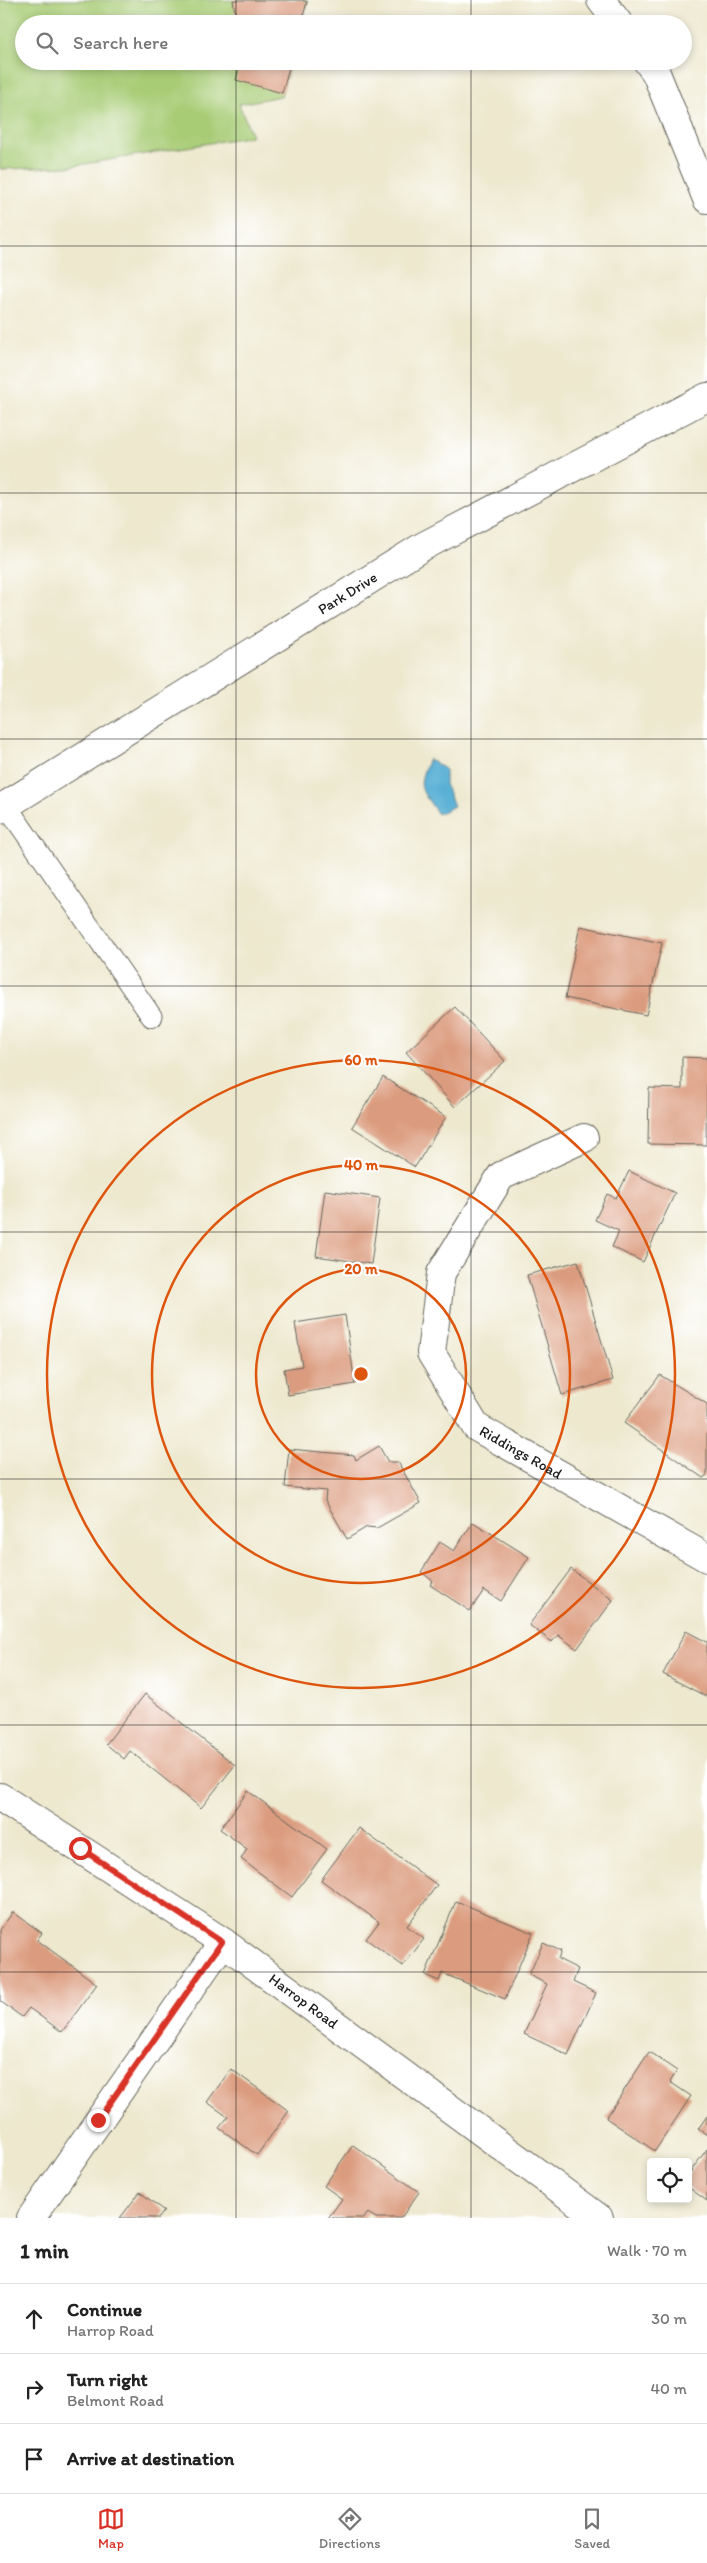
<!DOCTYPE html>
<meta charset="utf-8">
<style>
:root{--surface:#fff;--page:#f6f6f6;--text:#222;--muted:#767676;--line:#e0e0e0;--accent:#d93025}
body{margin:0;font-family:Itim,sans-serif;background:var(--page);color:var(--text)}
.controls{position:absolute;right:15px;bottom:15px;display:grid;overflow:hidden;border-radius:5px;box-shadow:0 2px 8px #0003}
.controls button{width:45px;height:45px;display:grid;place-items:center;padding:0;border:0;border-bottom:1px solid var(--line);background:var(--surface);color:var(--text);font:25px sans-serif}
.stop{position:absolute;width:15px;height:15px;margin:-11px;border:4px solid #d93025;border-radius:50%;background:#fff}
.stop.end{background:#d93025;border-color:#fff;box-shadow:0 1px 5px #0008}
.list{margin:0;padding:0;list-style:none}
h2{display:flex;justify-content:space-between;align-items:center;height:65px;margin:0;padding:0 20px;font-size:21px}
h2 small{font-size:16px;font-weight:400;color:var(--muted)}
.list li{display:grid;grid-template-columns:32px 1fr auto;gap:15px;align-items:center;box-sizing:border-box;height:70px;padding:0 20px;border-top:1px solid var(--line)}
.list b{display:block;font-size:19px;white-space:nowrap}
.list p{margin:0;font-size:16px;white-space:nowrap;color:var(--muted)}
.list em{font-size:16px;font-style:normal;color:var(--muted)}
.icon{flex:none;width:28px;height:28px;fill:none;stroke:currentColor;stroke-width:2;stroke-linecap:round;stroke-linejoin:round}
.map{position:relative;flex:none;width:707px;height:2218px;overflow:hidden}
.search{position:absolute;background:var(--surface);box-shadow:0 2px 8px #0003;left:15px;right:15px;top:15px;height:55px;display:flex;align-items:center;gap:12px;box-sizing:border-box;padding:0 18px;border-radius:28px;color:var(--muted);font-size:19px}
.sheet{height:275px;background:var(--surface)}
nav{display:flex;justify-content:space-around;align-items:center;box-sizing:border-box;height:70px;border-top:1px solid var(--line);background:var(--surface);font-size:14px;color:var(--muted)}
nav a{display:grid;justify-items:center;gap:2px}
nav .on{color:var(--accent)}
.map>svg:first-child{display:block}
</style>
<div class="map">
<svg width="707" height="2218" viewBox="0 0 707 2218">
<rect width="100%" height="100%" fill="#fff"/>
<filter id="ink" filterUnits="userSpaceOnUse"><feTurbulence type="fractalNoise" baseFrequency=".02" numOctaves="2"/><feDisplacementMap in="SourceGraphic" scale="10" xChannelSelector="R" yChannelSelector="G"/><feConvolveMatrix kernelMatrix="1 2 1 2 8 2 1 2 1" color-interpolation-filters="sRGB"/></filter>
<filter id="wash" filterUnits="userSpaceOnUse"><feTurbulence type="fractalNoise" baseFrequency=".0096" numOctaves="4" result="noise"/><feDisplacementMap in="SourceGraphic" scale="20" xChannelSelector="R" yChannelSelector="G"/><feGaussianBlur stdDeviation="1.12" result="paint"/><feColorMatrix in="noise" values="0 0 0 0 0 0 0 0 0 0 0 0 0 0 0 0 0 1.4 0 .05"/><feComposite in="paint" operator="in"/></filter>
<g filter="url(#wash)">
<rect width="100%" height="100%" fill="#ede8ce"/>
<path fill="#a8cc76" stroke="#627449" d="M 0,0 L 308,0 L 301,24 L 24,24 L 24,61 L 291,61 L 281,96 L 239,104 L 252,136 L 67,167 L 0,169 Z"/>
<path fill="#57afd4" stroke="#3a6678" d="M 429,759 L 445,769 L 445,784 L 454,806 L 438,814 C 421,789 415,789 429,759 Z"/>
<g id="blocks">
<g fill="#db9b7e">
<path d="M 233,0 L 302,0 L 307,2 L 301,24 L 237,24 Z"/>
<path d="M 241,61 L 291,61 L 282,93 L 236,80 Z"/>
<path d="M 580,926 L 662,943 L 646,1015 L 565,998 Z"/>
<path d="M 455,1007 L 505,1061 L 455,1107 L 406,1052 Z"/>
<path d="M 682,1057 L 707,1058 L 706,1145 L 648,1144 L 649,1088 L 682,1089 Z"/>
<path d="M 383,1077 L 446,1117 L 415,1167 L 352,1127 Z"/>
<path d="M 629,1171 L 675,1193 L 643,1262 L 612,1247 L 619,1231 L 595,1220 L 607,1194 L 616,1198 Z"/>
<path d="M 325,1190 L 380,1198 L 371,1264 L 316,1256 Z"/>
<path d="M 578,1261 L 613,1380 L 562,1395 L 527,1275 Z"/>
<path d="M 345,1315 L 355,1384 L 288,1395 L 284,1369 L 302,1366 L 295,1323 Z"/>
<path d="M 660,1375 L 707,1404 L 707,1475 L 703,1478 L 624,1423 Z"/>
<path d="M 379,1446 L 388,1462 L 398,1462 L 421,1503 L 377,1528 L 367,1527 L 347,1539 L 325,1500 L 326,1491 L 285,1487 L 289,1449 L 354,1455 L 356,1460 Z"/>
<path d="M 473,1522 L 529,1557 L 501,1601 L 484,1590 L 470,1611 L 430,1585 L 433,1581 L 421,1572 L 440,1542 L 454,1551 Z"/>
<path d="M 571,1569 L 613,1600 L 577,1649 L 558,1635 L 552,1642 L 529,1625 Z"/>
<path d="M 686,1631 L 707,1642 L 707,1697 L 663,1674 Z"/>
<path d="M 145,1694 L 235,1765 L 201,1808 L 130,1751 L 124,1759 L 106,1744 Z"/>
<path d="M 248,1791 L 327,1849 L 292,1897 L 241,1859 L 247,1849 L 220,1829 Z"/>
<path d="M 359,1828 L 437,1885 L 407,1926 L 424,1939 L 403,1966 L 366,1939 L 379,1922 L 321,1880 Z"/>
<path d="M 456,1901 L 533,1933 L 505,1999 L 442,1973 L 439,1981 L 425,1975 Z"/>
<path d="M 13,1912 L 42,1933 L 37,1940 L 97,1984 L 62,2032 L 29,2008 L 22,2017 L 0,2001 L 0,1930 Z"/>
<path d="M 543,1943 L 561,1951 L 558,1959 L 578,1969 L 573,1982 L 596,1993 L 568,2055 L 524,2034 L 547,1984 L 529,1975 Z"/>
<path d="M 649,2052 L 677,2071 L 670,2082 L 691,2096 L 655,2151 L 606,2118 Z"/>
<path d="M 231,2069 L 289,2111 L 257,2155 L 219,2128 L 228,2117 L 207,2102 Z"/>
<path d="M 707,2116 L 707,2135 L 698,2129 Z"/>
<path d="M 353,2145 L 419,2192 L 401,2218 L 376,2218 L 368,2213 L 364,2218 L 328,2218 L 342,2199 L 324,2186 Z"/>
<path d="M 707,2149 L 707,2201 L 688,2187 L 688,2175 Z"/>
<path d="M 140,2192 L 164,2211 L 159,2218 L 120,2218 Z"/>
</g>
</g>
</g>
<g filter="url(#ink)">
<use href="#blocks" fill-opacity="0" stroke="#65635a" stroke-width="1"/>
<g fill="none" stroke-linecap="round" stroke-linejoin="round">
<g stroke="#65635a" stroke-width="22">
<path id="service" d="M 6,805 L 152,1017"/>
</g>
<g stroke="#65635a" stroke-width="30">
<g id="minor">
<path d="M 601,0 L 619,24"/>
<path d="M 647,61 L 656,73 L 707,199"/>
<path id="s1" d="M 0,809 L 422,547 L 707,397"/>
<path id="s2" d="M 584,1138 L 501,1176 L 441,1273 L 431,1353 L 476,1427 L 707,1558"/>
<path id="s3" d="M 0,1797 L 223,1942 L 599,2218"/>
<path d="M 31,2218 L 223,1942"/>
</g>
</g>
<use href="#service" stroke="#fff" stroke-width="20"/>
<use href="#minor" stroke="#fff" stroke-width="28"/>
</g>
</g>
<g fill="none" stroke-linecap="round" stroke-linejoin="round" filter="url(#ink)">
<path stroke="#d93025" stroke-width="6" d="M 80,1848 L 222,1942 L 98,2120"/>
</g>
<path fill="none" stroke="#1c1c1c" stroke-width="1" stroke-opacity="0.55" d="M 236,0 L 236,24M 471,0 L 471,24M 236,61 L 236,2218M 471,61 L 471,2218M 0,246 L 707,246M 0,493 L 707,493M 0,739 L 707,739M 0,986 L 707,986M 0,1232 L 707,1232M 0,1479 L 707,1479M 0,1725 L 707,1725M 0,1972 L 707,1972"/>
<g fill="none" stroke="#de560d" stroke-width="2.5">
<circle cx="361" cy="1374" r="105"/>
<circle cx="361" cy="1374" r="209"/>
<circle cx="361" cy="1374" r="314"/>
</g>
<g text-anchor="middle" stroke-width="4.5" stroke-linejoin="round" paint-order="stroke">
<g font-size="15" fill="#1c1c1c" stroke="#fff">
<text dy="5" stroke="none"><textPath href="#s1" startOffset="409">Park Drive</textPath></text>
<text dy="5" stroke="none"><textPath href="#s2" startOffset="424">Riddings Road</textPath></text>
<text dy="5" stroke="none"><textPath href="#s3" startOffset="366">Harrop Road</textPath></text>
</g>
</g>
<circle cx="361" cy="1374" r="8" fill="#de560d" stroke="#fff" stroke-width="2.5"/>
<g font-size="15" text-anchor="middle" font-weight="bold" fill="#de560d" stroke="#fff" stroke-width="4.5" stroke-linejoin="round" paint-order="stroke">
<text x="361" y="1065">60 m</text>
<text x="361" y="1170">40 m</text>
<text x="361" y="1274">20 m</text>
</g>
</svg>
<div class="controls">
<button><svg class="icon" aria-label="locate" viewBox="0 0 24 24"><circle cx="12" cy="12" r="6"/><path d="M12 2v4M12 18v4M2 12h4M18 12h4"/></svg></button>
</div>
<div class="stop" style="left:80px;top:1848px"></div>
<div class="stop end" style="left:98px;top:2120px"></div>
<div class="search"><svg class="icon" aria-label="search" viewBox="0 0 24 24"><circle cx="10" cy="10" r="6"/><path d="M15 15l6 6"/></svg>Search here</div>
</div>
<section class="sheet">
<h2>1 min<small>Walk · 70 m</small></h2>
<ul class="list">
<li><svg class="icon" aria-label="ahead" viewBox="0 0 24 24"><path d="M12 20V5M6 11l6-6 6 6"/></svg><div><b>Continue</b><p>Harrop Road</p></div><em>30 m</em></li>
<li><svg class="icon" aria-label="right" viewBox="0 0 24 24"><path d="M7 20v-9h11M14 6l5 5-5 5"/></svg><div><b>Turn right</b><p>Belmont Road</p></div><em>40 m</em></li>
<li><svg class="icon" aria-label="arrive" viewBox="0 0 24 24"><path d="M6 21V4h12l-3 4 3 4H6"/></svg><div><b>Arrive at destination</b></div></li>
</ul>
</section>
<nav>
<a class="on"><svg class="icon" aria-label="map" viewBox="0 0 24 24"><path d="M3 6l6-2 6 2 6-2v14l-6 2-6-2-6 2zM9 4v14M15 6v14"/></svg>Map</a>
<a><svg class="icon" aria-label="directions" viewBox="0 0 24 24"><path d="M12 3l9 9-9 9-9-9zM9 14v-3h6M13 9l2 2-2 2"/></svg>Directions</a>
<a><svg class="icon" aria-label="saved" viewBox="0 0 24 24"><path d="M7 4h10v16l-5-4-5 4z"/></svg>Saved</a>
</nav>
